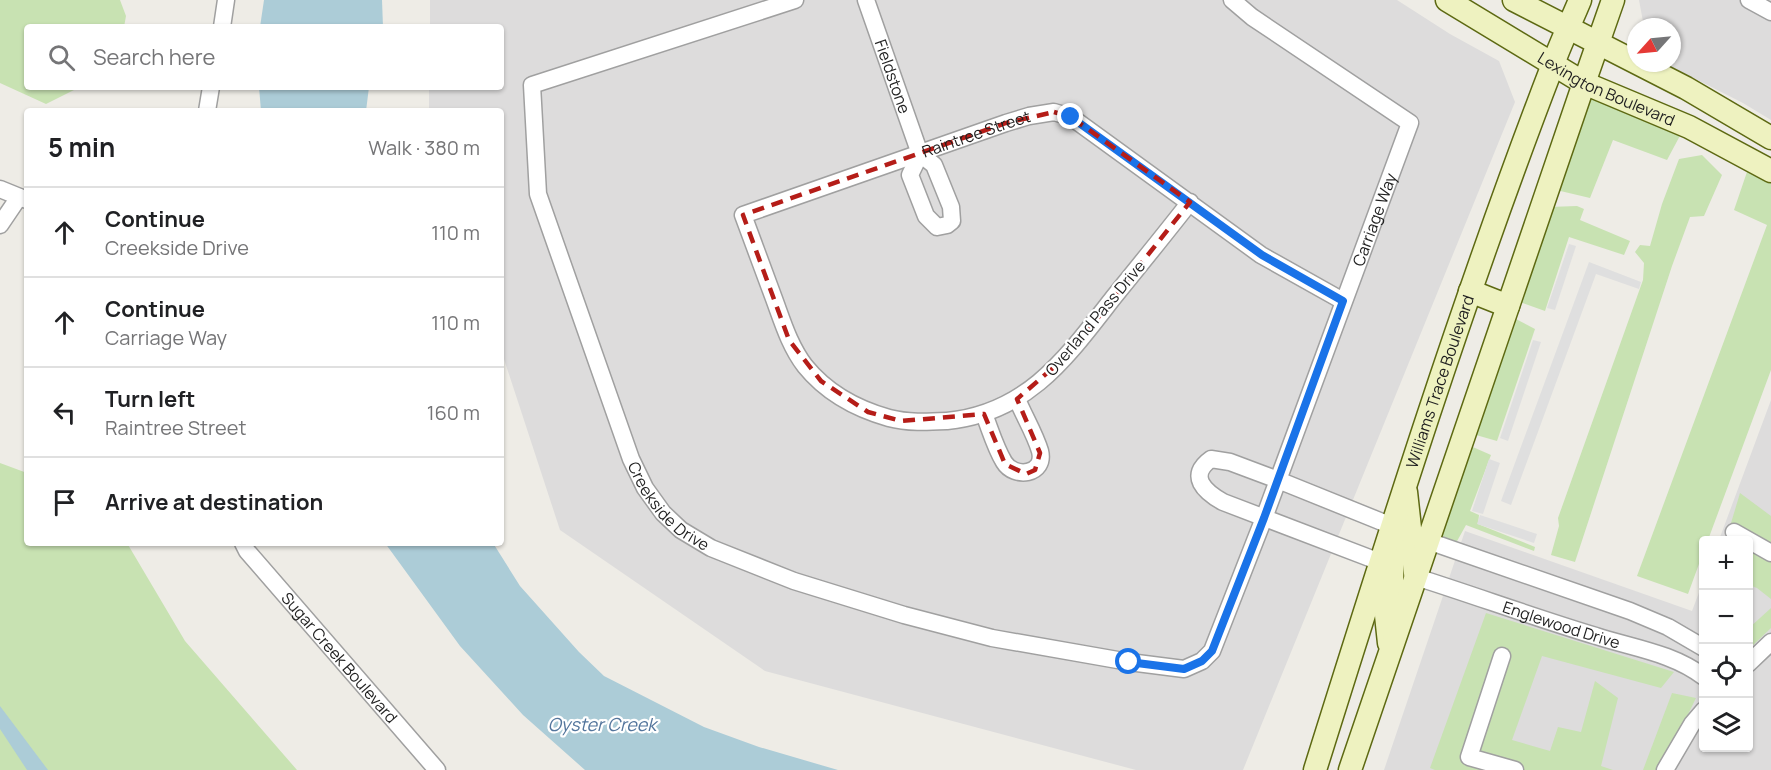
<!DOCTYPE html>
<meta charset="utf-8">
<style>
:root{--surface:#fff;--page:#f2f2f2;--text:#202124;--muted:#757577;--line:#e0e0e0}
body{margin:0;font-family:Manrope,sans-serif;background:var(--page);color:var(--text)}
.controls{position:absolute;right:18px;bottom:18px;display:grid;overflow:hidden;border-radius:6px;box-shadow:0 2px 4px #0004}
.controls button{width:54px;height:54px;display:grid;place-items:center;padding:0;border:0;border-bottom:2px solid var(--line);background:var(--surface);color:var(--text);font:30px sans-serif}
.compass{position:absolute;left:1627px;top:18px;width:54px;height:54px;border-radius:50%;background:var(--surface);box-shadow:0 2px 4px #0004;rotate:243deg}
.stop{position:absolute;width:18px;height:18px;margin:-14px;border:4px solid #1a73e8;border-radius:50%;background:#fff}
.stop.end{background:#1a73e8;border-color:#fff;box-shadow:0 2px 6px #0008}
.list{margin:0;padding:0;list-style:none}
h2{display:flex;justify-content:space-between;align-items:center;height:78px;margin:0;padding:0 24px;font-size:26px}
h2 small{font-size:20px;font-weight:400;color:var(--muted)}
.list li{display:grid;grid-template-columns:39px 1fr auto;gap:18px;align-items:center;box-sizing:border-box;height:90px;padding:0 24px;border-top:2px solid var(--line)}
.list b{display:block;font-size:22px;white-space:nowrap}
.list p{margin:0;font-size:20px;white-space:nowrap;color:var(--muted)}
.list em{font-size:20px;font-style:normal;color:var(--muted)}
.icon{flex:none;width:33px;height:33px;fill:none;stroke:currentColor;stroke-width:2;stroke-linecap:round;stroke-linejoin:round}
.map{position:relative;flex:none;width:1771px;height:770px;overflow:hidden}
.search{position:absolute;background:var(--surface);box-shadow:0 2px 4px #0004;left:24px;top:24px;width:480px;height:66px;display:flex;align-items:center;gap:15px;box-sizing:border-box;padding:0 21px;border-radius:6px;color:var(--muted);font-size:22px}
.panel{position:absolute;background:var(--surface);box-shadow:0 2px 4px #0004;left:24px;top:108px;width:480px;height:438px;border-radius:6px}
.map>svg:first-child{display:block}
</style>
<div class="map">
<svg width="1771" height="770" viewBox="0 0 1771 770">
<rect width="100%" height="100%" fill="#eeece6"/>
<g fill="#dddcdc">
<path d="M 430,0 L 1397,0 L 1450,34 L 1499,61 L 1515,102 L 1243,770 L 1136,770 L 765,671 L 560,530 L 501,350 L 501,111 L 429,111 L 429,87 L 501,87 L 501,27 L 430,27 Z"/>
<path d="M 1639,0 L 1771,0 L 1771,120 L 1743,103 L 1664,63 L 1672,63 L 1672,27 L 1644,27 Z"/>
<path d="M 1771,400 L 1771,770 L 1384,770 L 1465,531 L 1692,611 L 1703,582 L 1704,748 L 1748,748 L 1748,540 L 1719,540 Z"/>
</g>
<g fill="#c8e2b2">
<path d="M 0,0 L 120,0 L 126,16 L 124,27 L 27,27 L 27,87 L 80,87 L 46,104 L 0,83 Z"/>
<path d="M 1586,88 L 1683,130 L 1667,160 L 1613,140 L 1590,198 L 1552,189 Z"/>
<path d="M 1702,155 L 1722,175 L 1704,216 L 1690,217 L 1672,266 L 1575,562 L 1551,555 L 1559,526 L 1558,518 L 1643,280 L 1644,263 L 1635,252 L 1640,245 L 1650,246 L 1662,204 L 1679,159 Z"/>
<path d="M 1748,169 L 1771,181 L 1771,370 L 1708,540 L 1704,540 L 1703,553 L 1688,594 L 1637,576 L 1767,225 L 1734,210 Z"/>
<path d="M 1577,206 L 1584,209 L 1580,220 L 1630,241 L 1624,255 L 1569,237 L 1545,311 L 1520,302 L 1549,207 Z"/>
<path d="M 1514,318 L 1535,329 L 1497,441 L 1476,435 Z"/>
<path d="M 1466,444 L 1491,455 L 1470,511 L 1479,515 L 1478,524 L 1535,547 L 1534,551 L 1466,525 L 1456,543 L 1437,536 Z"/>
<path d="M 0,463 L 27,473 L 27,543 L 127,543 L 185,641 L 297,770 L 0,770 Z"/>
<path d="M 1740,493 L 1771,516 L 1771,544 L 1731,523 Z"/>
<path d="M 1748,548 L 1771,562 L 1771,599 L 1757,588 L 1749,585 Z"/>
<path d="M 1771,608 L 1771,628 L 1749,649 L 1749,628 Z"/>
<path d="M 1486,613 L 1674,672 L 1661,688 L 1542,656 L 1512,740 L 1550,751 L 1558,727 L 1581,732 L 1595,681 L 1618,698 L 1601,766 L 1613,770 L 1435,770 L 1430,768 Z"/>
<path d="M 1672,693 L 1696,698 L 1661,770 L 1643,770 Z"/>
</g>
<g fill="#dfdfdf">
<path d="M 1569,244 L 1576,246 L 1555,310 L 1547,308 Z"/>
<path d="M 1589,262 L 1641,282 L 1639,289 L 1596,274 L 1511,505 L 1501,501 Z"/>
<path d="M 1533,340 L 1541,342 L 1508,441 L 1500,438 Z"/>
<path d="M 1489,459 L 1500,463 L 1483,514 L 1472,511 Z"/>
<path d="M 1480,515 L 1537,534 L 1534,543 L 1477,524 Z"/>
</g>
<g fill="#acccd7">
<path d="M 264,0 L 382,0 L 383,27 L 260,27 Z"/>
<path d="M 259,87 L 369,87 L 366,111 L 261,111 Z"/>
<path d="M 385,543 L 493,543 L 520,586 L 579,652 L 604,676 L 704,727 L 759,747 L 838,770 L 585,770 L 523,715 L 460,646 Z"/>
<path d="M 0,706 L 48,770 L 27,770 L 0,729 Z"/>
</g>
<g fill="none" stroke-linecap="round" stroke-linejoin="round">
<g stroke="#a0a0a0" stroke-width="19">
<g id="minor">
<path id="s1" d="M 795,0 L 532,85 L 538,194 L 631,459 L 645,488 L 663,513 L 681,530 L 711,548 L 794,581 L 904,615 L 992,638 L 1129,662 L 1184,669 L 1202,661 L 1212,651 L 1264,518 L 1410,123 L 1252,17 L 1232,0"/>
<path id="s2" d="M 866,0 L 920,154 L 934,165 L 951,207 L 952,221 L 947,225 L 937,227 L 926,216 L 910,175 L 920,154"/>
<path d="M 1749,0 L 1771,12"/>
<path d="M 222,27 L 226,0"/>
<path d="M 207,111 L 211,87"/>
<path d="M 0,189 L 27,200"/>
<path id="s3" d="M 1190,202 C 1165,234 1139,266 1113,298 C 1067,357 1028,413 947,421 C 927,422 908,423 889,418 C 857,409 826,392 805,366 C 789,345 782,320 773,296 C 763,269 753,242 743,215 L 1006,123 L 1029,116 L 1054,112 L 1071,117 L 1261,255 L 1343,301"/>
<path d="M 0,225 L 19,197"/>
<path d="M 984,414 C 990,429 995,447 1004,462 C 1014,479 1046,475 1040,451 C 1035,434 1024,416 1017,399"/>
<path d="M 1734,532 L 1771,553"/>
<path d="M 1428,541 L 1630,611 L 1668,627 L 1704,648"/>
<path id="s4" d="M 243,543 L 247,551 L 437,770"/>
<path d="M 1380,562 L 1223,502 C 1205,492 1187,476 1211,459 L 1230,462 L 1278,480 L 1392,526"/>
<path id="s5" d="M 1416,577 C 1476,596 1536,618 1596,636 C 1633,648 1673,653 1704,677"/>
<path d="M 1502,656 L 1469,757 L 1515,770"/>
<path d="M 1748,664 L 1771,642"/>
<path d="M 1665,770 L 1692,724 L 1704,710"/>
</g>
</g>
<g stroke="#5d6912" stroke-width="25">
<g id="secondary">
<path id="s6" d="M 1447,0 L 1584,83 L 1689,127 L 1771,171"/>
<path d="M 1514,0 L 1686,88 L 1771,138"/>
<path d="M 1470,291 L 1508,306"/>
<path d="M 1406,492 L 1415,573"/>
<path d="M 1389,643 L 1386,615 L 1392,585 L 1393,545"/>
<path id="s7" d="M 1315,770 C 1389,534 1463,298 1552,67 C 1560,44 1571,22 1580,0"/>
<path d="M 1350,770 L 1584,83 L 1613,0"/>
</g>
</g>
<use href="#minor" stroke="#fff" stroke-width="16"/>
<use href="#secondary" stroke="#eef2c0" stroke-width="22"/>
</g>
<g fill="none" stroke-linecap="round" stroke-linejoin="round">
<path stroke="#1a73e8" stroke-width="8" d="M 1071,117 L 1262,255 L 1343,301 L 1264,518 L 1212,651 L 1202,661 L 1184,669 L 1129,662"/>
</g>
<path fill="none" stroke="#b51d18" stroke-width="4.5" stroke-dasharray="12 8" stroke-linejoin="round" d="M 1054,112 L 1071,117 L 1190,202 L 1069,354 L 1017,399 L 1040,453 L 1035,470 L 1026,474 L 1005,464 L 984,414 L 901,421 L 868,412 L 821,381 L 789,340 L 743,215 L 1006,123 Z"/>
<g text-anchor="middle" stroke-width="4.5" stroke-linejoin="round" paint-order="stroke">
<g font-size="16" fill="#1f1f1f" stroke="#fff">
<text dy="6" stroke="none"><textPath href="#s2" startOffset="81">Fieldstone</textPath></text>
<text dy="6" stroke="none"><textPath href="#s6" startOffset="183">Lexington Boulevard</textPath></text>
<text dy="6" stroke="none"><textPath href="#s3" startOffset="906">Raintree Street</textPath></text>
<text dy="6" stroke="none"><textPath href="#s1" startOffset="1774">Carriage Way</textPath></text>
<text transform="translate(1095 318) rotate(-50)" y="6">Overland Pass Drive</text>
<text dy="6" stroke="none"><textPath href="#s7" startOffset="408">Williams Trace Boulevard</textPath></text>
<text dy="6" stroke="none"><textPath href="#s1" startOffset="728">Creekside Drive</textPath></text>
<text dy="6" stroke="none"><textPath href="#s5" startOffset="153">Englewood Drive</textPath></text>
<text dy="6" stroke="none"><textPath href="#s4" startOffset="150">Sugar Creek Boulevard</textPath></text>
</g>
<g font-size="18" font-style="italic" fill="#53759c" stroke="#fff">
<text x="602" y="731">Oyster Creek</text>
</g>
</g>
</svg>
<div class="controls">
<button>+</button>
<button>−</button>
<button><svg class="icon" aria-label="locate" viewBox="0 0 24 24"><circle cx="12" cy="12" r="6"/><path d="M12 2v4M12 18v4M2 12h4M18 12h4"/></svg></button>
<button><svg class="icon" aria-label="layers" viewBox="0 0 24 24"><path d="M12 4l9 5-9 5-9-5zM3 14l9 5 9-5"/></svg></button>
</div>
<svg class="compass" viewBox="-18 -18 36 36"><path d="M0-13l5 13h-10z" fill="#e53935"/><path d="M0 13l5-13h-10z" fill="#757577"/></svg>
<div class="stop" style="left:1129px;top:662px"></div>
<div class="stop end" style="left:1071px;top:117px"></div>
<div class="search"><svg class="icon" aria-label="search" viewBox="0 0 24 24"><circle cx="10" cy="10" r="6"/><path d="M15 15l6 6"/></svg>Search here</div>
<section class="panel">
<h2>5 min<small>Walk · 380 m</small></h2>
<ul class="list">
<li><svg class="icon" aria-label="ahead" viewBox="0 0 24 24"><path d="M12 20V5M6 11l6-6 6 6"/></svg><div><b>Continue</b><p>Creekside Drive</p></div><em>110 m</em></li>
<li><svg class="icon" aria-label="ahead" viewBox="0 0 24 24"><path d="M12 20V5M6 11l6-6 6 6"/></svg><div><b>Continue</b><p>Carriage Way</p></div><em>110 m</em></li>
<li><svg class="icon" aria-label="left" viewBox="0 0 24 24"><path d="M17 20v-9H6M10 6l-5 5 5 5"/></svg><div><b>Turn left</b><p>Raintree Street</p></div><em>160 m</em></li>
<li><svg class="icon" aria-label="arrive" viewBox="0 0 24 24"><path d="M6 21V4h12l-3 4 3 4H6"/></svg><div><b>Arrive at destination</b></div></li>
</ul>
</section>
</div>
